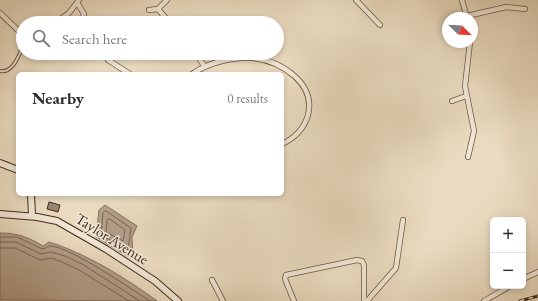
<!DOCTYPE html>
<meta charset="utf-8">
<style>
:root{--surface:#fff;--page:#f2f2f3;--text:#2b2b33;--muted:#7c7c81;--line:#e1e1e2}
body{margin:0;font-family:"EB Garamond",serif;background:var(--page);color:var(--text)}
.controls{position:absolute;right:12px;bottom:12px;display:grid;overflow:hidden;border-radius:6px;box-shadow:0 2px 6px #0003}
.controls button{width:36px;height:36px;display:grid;place-items:center;padding:0;border:0;border-bottom:1px solid var(--line);background:var(--surface);color:var(--text);font:20px sans-serif}
.compass{position:absolute;left:442px;top:12px;width:36px;height:36px;border-radius:50%;background:var(--surface);box-shadow:0 2px 6px #0003;rotate:114deg}
.list{margin:0;padding:0;list-style:none}
h2{display:flex;justify-content:space-between;align-items:center;height:52px;margin:0;padding:0 16px;font-size:17px}
h2 small{font-size:13px;font-weight:400;color:var(--muted)}
.icon{flex:none;width:22px;height:22px;fill:none;stroke:currentColor;stroke-width:2;stroke-linecap:round;stroke-linejoin:round}
.map{position:relative;flex:none;width:538px;height:301px;overflow:hidden}
.search{position:absolute;background:var(--surface);box-shadow:0 2px 6px #0003;left:16px;top:16px;width:268px;height:44px;display:flex;align-items:center;gap:10px;box-sizing:border-box;padding:0 14px;border-radius:22px;color:var(--muted);font-size:15px}
.panel{position:absolute;background:var(--surface);box-shadow:0 2px 6px #0003;left:16px;top:72px;width:268px;height:124px;border-radius:6px}
.map>svg:first-child{display:block}
</style>
<div class="map">
<svg width="538" height="301" viewBox="0 0 538 301">
<rect width="100%" height="100%" fill="#eadbc0"/>
<filter id="stains"><feTurbulence type="fractalNoise" baseFrequency=".005" numOctaves="4"/><feColorMatrix values="0 0 0 0 .2 0 0 0 0 .09 0 0 0 0 .02 0 0 0 .5 -.17"/></filter>
<radialGradient id="worn" r=".72"><stop offset=".6" stop-color="#630" stop-opacity="0"/><stop offset="1" stop-color="#630" stop-opacity=".3"/></radialGradient>
<g fill="#b29f89" stroke="#86705e">
<path d="M 105,205 L 137,226 L 132,237 L 133,256 L 129,257 L 96,237 L 99,210 Z"/>
<path d="M 0,233 C 17,233 28,237 43,246 L 49,242 C 85,253 126,278 157,301 L 0,300 Z"/>
</g>
<g fill="none" stroke-linecap="round" stroke-linejoin="round">
<g stroke="#7b6453" stroke-width="1">
<path d="M 106,211 L 131,228 L 128,250 L 101,235 L 103,213 Z"/>
<path d="M 110,219 L 125,230 L 123,241 L 106,232 L 107,220 Z"/>
<path d="M 0,237 L 17,237 L 42,249 C 45,249 48,246 50,246 C 69,246 131,289 150,301"/>
<path d="M 0,242 L 16,242 L 41,254 L 51,252 L 65,256 L 82,264 L 140,301"/>
<path d="M 0,248 L 15,248 L 40,260 L 52,258 L 62,262 L 79,270 L 129,301"/>
</g>
</g>
<path fill="#9a8672" stroke="#442a1d" d="M 49,202 L 60,205 L 58,212 L 47,209 Z"/>
<g fill="none" stroke-linecap="round" stroke-linejoin="round">
<g stroke="#6e5646" stroke-width="4">
<path id="lane" d="M 0,71 C 13,74 20,54 23,45"/>
</g>
<g stroke="#6e5646" stroke-width="6">
<g id="street">
<path d="M 356,0 L 380,25"/>
<path d="M 462,0 L 467,18"/>
<path d="M 78,4 L 84,14 L 82,20 L 78,23"/>
<path d="M 158,9 L 170,23"/>
<path d="M 149,10 L 158,9 L 167,0"/>
<path d="M 0,13 L 23,35"/>
<path d="M 467,16 L 506,7 L 525,9"/>
<path d="M 55,23 L 69,13 L 79,0"/>
<path d="M 196,53 L 204,66"/>
<path d="M 108,60 L 130,74"/>
<path d="M 192,74 C 203,66 213,63 226,60 C 235,59 244,57 253,58 C 281,61 316,83 308,115 C 304,129 295,138 282,144"/>
<path d="M 452,101 L 466,96"/>
<path d="M 468,157 L 474,131 L 465,86 L 470,42"/>
<path d="M 523,279 L 538,272"/>
<path d="M 212,280 L 223,301"/>
<path d="M 294,301 L 285,279 L 286,275 L 357,260 L 362,261 L 364,265 L 364,301"/>
<path d="M 367,301 L 396,268 L 403,220"/>
<path d="M 484,301 L 510,286"/>
</g>
</g>
<g stroke="#442a1d" stroke-width="8">
<g id="secondary">
<path d="M 0,163 L 18,170"/>
<path d="M 31,194 L 32,216"/>
<path d="M 0,214 L 37,217 L 57,221 L 106,249 L 155,281 L 178,301"/>
</g>
</g>
<use href="#lane" stroke="#f1e8d6" stroke-width="2"/>
<use href="#street" stroke="#f1e8d6" stroke-width="4.5"/>
<use href="#secondary" stroke="#f1e8d6" stroke-width="6"/>
<g stroke="#442a1d" stroke-width="3">
<path id="rail" d="M 520,301 L 538,296"/>
</g>
<use href="#rail" stroke="#f1e8d6" stroke-width="1.5" stroke-dasharray="4.5" stroke-linecap="butt"/>
</g>
<g text-anchor="middle" stroke-width="3" stroke-linejoin="round" paint-order="stroke">
<g font-size="15" fill="#442a1d" stroke="#f1e8d6">
<text transform="translate(112 239) rotate(32)" y="5">Taylor Avenue</text>
</g>
</g>
<rect width="100%" height="100%" filter="url(#stains)"/>
<rect width="100%" height="100%" fill="url(#worn)"/>
</svg>
<div class="controls">
<button>+</button>
<button>−</button>
</div>
<svg class="compass" viewBox="-18 -18 36 36"><path d="M0-13l5 13h-10z" fill="#e53935"/><path d="M0 13l5-13h-10z" fill="#7c7c81"/></svg>
<div class="search"><svg class="icon" aria-label="search" viewBox="0 0 24 24"><circle cx="10" cy="10" r="6"/><path d="M15 15l6 6"/></svg>Search here</div>
<section class="panel">
<h2>Nearby<small>0 results</small></h2>
<ul class="list">
</ul>
</section>
</div>
